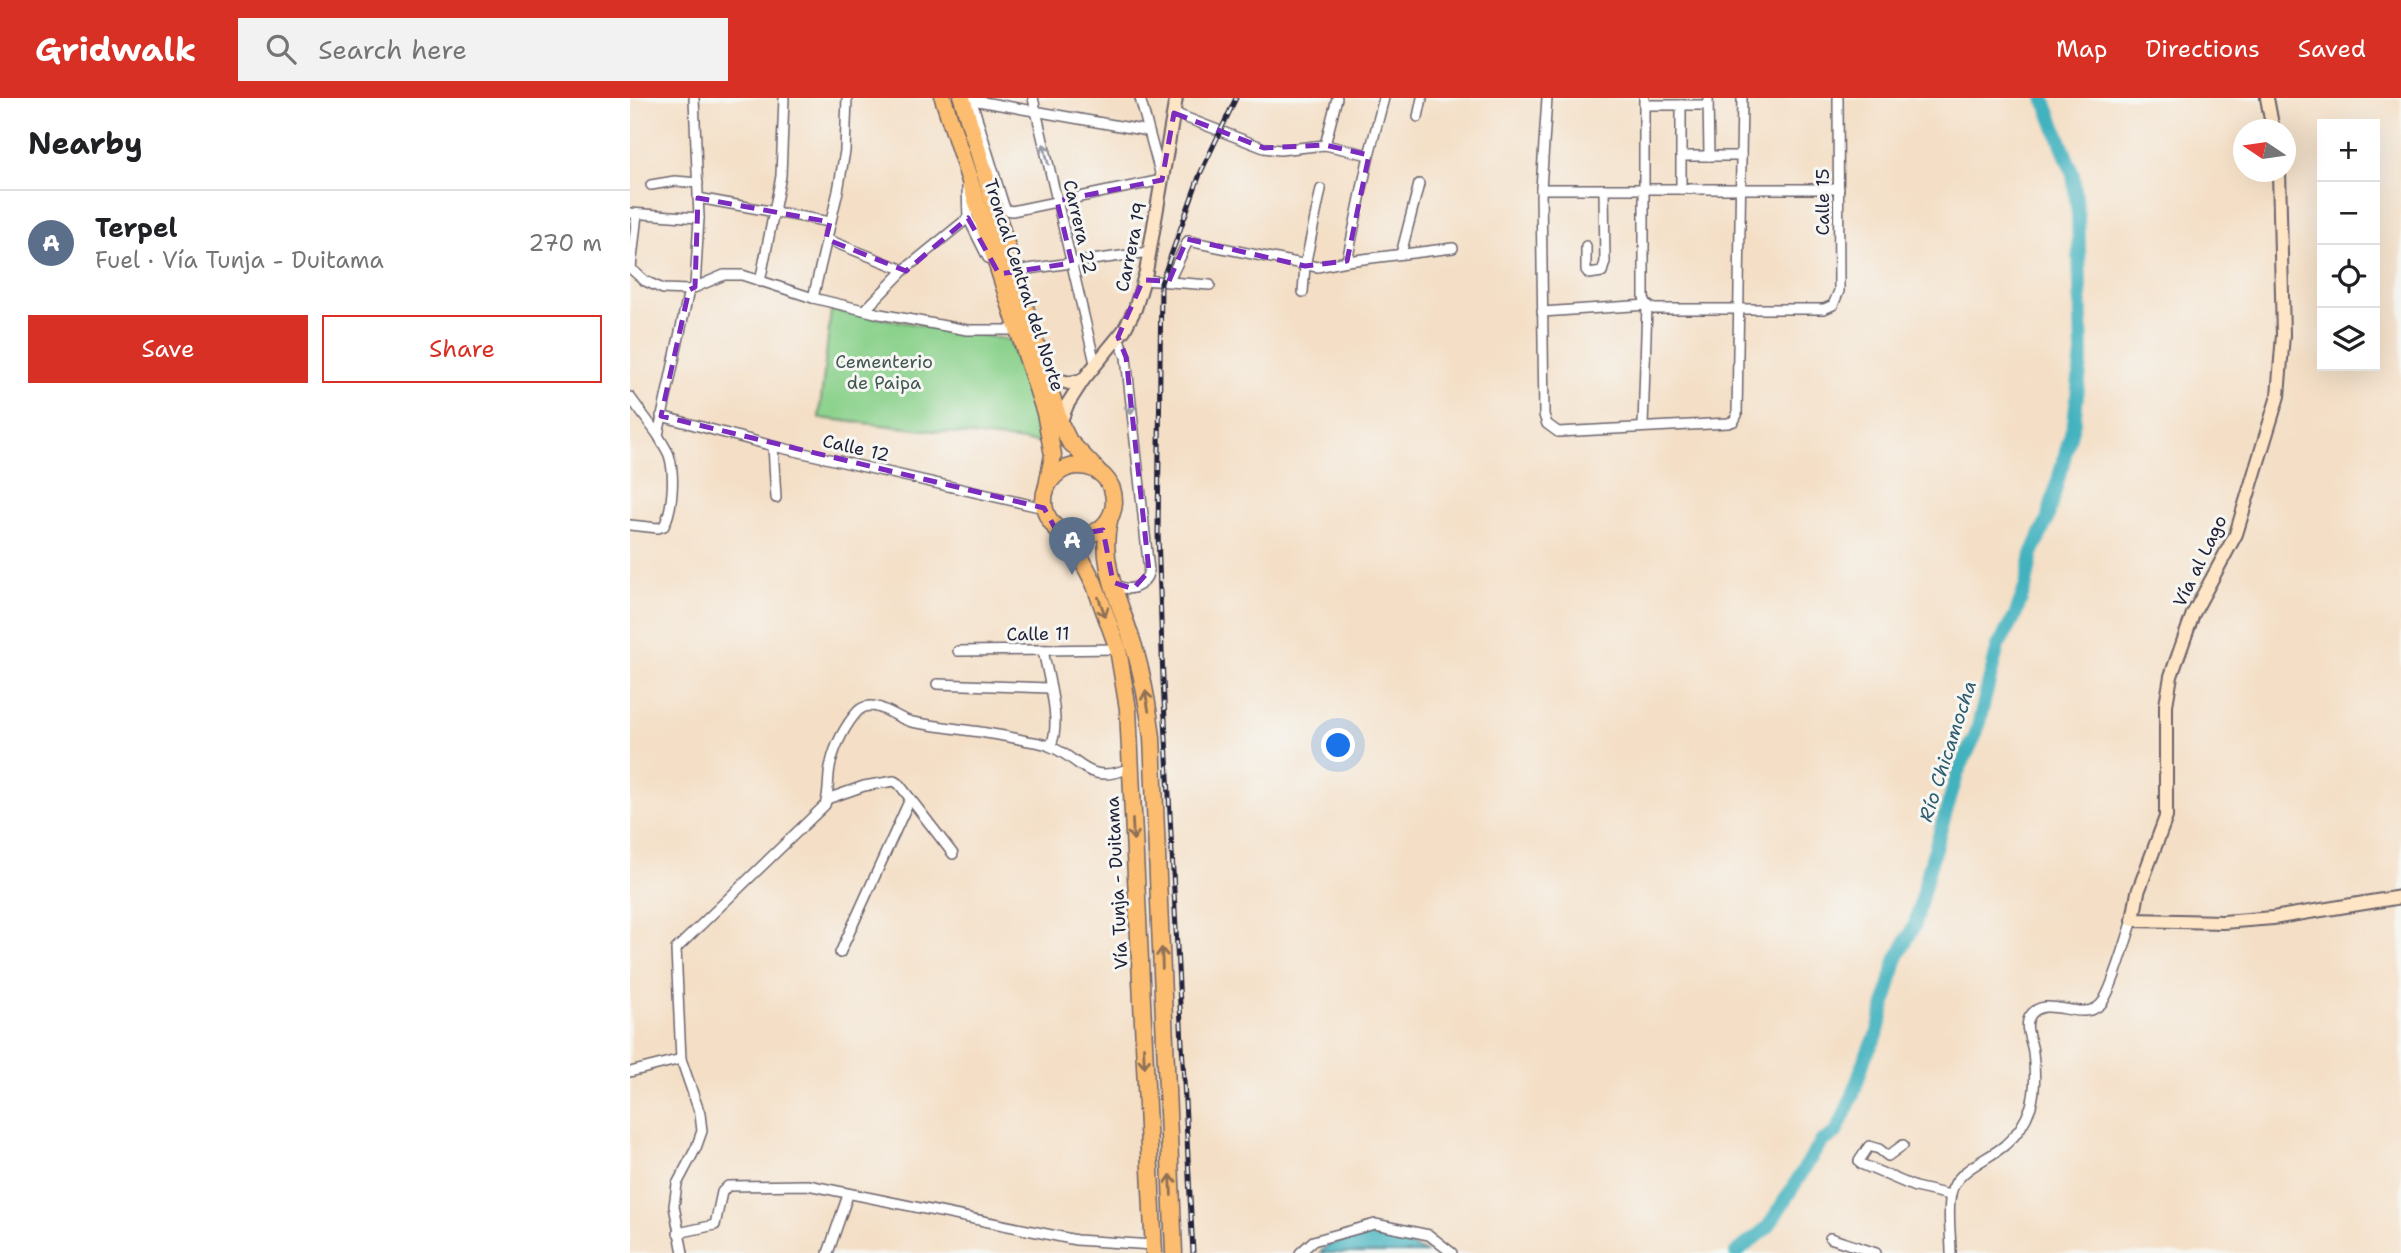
<!DOCTYPE html>
<meta charset="utf-8">
<style>
:root{--surface:#fff;--page:#f2f2f2;--text:#202124;--muted:#757577;--line:#e0e0e0;--accent:#d93025}
body{margin:0;font-family:"Shantell Sans",sans-serif;background:var(--page);color:var(--text)}
.controls{position:absolute;right:21px;top:21px;display:grid;overflow:hidden;border-radius:0px;box-shadow:0 7px 28px #0002}
.controls button{width:63px;height:63px;display:grid;place-items:center;padding:0;border:0;border-bottom:2px solid var(--line);background:var(--surface);color:var(--text);font:35px sans-serif}
.compass{position:absolute;left:1603px;top:21px;width:63px;height:63px;border-radius:50%;background:var(--surface);box-shadow:0 7px 28px #0002;rotate:283deg}
.you{position:absolute;left:709px;top:648px;width:24px;height:24px;margin:-18px;border:5px solid #fff;border-radius:50%;background:#1a73e8;box-shadow:0 0 0 10px #1a73e833}
.badge{display:grid;place-items:center;width:46px;height:46px;border-radius:50%;background:var(--accent);color:#fff;font-size:23px;font-weight:700}
.pin{position:absolute;translate:-50% -58px;filter:drop-shadow(0 2px 4px #0008)}
.pin::after{content:'';position:absolute;top:37px;width:24px;height:21px;background:inherit;clip-path:polygon(0 0,100% 0,50% 100%)}
.list{margin:0;padding:0;list-style:none}
h2{display:flex;justify-content:space-between;align-items:center;height:91px;margin:0;padding:0 28px;font-size:30px}
h2 small{font-size:23px;font-weight:400;color:var(--muted)}
.list li{display:grid;grid-template-columns:46px 1fr auto;gap:21px;align-items:center;box-sizing:border-box;height:105px;padding:0 28px;border-top:2px solid var(--line)}
.list b{display:block;font-size:26px;white-space:nowrap}
.list p{margin:0;font-size:23px;white-space:nowrap;color:var(--muted)}
.list em{font-size:23px;font-style:normal;color:var(--muted)}
.actions{display:flex;gap:14px;padding:21px 28px}
.actions a{flex:1;padding:16px 0;border:2px solid var(--accent);border-radius:0px;text-align:center;font-size:24px;color:var(--accent)}
.actions .main{background:var(--accent);color:#fff}
.icon{flex:none;width:38px;height:38px;fill:none;stroke:currentColor;stroke-width:2;stroke-linecap:round;stroke-linejoin:round}
.map{position:relative;flex:none;width:1771px;height:1155px;overflow:hidden}
header{display:flex;align-items:center;gap:42px;box-sizing:border-box;height:98px;padding:0 35px;background:var(--accent);color:#fff}
header strong{font-size:33px}
nav{display:flex;gap:38px;margin-inline-start:auto;font-size:24px}
.search{width:490px;height:63px;background:var(--page);display:flex;align-items:center;gap:18px;box-sizing:border-box;padding:0 24px;border-radius:0px;color:var(--muted);font-size:26px}
main{display:flex}
aside{flex:1;background:var(--surface)}
.map>svg:first-child{display:block}
</style>
<header>
<strong>Gridwalk</strong>
<div class="search"><svg class="icon" aria-label="search" viewBox="0 0 24 24"><circle cx="10" cy="10" r="6"/><path d="M15 15l6 6"/></svg>Search here</div>
<nav><a>Map</a><a>Directions</a><a>Saved</a></nav>
</header>
<main>
<aside>
<h2>Nearby<small></small></h2>
<ul class="list">
<li><span class="badge" style="background:#5c6f8a">A</span><div><b>Terpel</b><p>Fuel · Vía Tunja - Duitama</p></div><em>270 m</em></li>
</ul>
<div class="actions"><a class="main">Save</a><a>Share</a></div>
</aside>
<div class="map">
<svg width="1771" height="1155" viewBox="0 0 1771 1155">
<rect width="100%" height="100%" fill="#f6f6f2"/>
<filter id="ink" filterUnits="userSpaceOnUse"><feTurbulence type="fractalNoise" baseFrequency=".0143" numOctaves="2"/><feDisplacementMap in="SourceGraphic" scale="14" xChannelSelector="R" yChannelSelector="G"/><feConvolveMatrix kernelMatrix="1 2 1 2 8 2 1 2 1" color-interpolation-filters="sRGB"/></filter>
<filter id="wash" filterUnits="userSpaceOnUse"><feTurbulence type="fractalNoise" baseFrequency=".00686" numOctaves="4" result="noise"/><feDisplacementMap in="SourceGraphic" scale="28" xChannelSelector="R" yChannelSelector="G"/><feGaussianBlur stdDeviation="1.57" result="paint"/><feColorMatrix in="noise" values="0 0 0 0 0 0 0 0 0 0 0 0 0 0 0 0 0 1.4 0 .05"/><feComposite in="paint" operator="in"/></filter>
<g filter="url(#wash)">
<rect width="100%" height="100%" fill="#f4dfc6"/>
<path fill="#8ad18b" stroke="#567a63" stroke-width="2" d="M 201,212 L 380,242 L 412,345 L 189,320 Z"/>
<path fill="#43b2bf" stroke="#326a7d" stroke-width="2" d="M 746,1134 L 797,1155 L 690,1155 L 698,1147 Z"/>
<g fill="none" stroke-linecap="round" stroke-linejoin="round">
<path stroke="#43b2bf" stroke-width="14" d="M 1106,1155 L 1138,1129 L 1191,1044 L 1206,1035 L 1223,997 L 1235,959 L 1247,937 L 1266,862 L 1285,826 L 1300,767 L 1328,674 L 1346,636 L 1368,548 L 1385,518 L 1396,487 L 1402,456 L 1417,422 L 1444,324 L 1452,256 L 1448,117 L 1443,76 L 1414,0"/>
</g>
</g>
<g filter="url(#ink)">
<g fill="none" stroke-linecap="round" stroke-linejoin="round">
<g stroke="#6c646c" stroke-width="12">
<g id="street">
<path d="M 64,0 L 69,120 L 65,189"/>
<path d="M 341,0 L 374,108 L 377,112 L 382,113 L 532,82 L 510,0"/>
<path d="M 403,0 L 465,265"/>
<path d="M 917,0 L 911,91 L 914,317 L 917,326 L 928,334 L 1098,325 L 1104,323 L 1107,317 L 1112,0"/>
<path d="M 1078,0 L 1079,58"/>
<path d="M 342,2 L 518,33"/>
<path d="M 1014,7 L 1078,7"/>
<path d="M 1051,7 L 1051,91"/>
<path d="M 544,15 L 634,50 L 650,52 L 695,47 L 739,57"/>
<path d="M 788,19 L 792,0"/>
<path d="M 695,47 L 707,0"/>
<path d="M 1051,58 L 1111,58"/>
<path d="M 21,87 L 45,83 L 68,85"/>
<path d="M 337,88 L 338,120 L 358,160"/>
<path d="M 911,91 L 1209,91"/>
<path d="M 68,100 L 200,124"/>
<path d="M 0,115 L 69,120"/>
<path d="M 196,141 L 274,172"/>
<path d="M 956,148 L 956,172 L 959,176 L 972,174 L 975,164 L 974,91"/>
<path d="M 771,156 L 789,86"/>
<path d="M 717,163 L 739,57 L 754,0"/>
<path d="M 0,170 L 15,183 L 33,191 L 59,192 L 94,177 L 112,177 L 183,200 L 250,216 L 337,232 L 388,232"/>
<path d="M 1,170 L 7,116"/>
<path d="M 384,173 L 519,154"/>
<path d="M 513,182 L 580,187"/>
<path d="M 539,183 L 558,143 L 687,169 L 717,163 L 823,150"/>
<path d="M 130,184 L 151,78 L 154,0"/>
<path d="M 673,194 L 675,168 L 691,91"/>
<path d="M 183,200 L 208,93 L 215,53 L 217,0"/>
<path d="M 235,212 L 274,172 L 338,120"/>
<path d="M 912,214 L 1017,207 L 1024,211 L 1194,211 L 1203,207 L 1209,193 L 1208,0"/>
<path d="M 0,299 L 28,337"/>
<path d="M 31,318 L 143,348 L 414,410"/>
<path d="M 1013,328 L 1017,207 L 1014,200 L 1014,0"/>
<path d="M 143,348 L 146,400"/>
<path d="M 0,427 L 28,430 L 34,428 C 43,410 45,376 39,357 C 36,350 31,343 28,337 L 59,192"/>
<path d="M 484,485 C 498,496 514,490 519,473 L 496,259 L 488,239"/>
<path d="M 413,552 C 417,575 433,628 420,648"/>
<path d="M 328,553 L 488,551"/>
<path d="M 307,586 L 419,590"/>
<path d="M 197,701 L 234,688 L 264,683 L 269,686 L 323,756"/>
<path d="M 210,855 L 280,701"/>
<path d="M 0,974 L 51,961"/>
<path d="M 1273,1047 L 1258,1058 L 1249,1051 L 1239,1048 L 1229,1063 L 1231,1066 L 1285,1089 L 1320,1097"/>
<path d="M 48,1135 L 85,1127 L 92,1094 L 98,1088 L 178,1087 L 446,1142 L 523,1147"/>
<path d="M 1200,1140 L 1246,1155"/>
<path d="M 53,1155 L 44,1108 L 47,1086 L 66,1050 L 72,1033 L 70,1016 L 51,961 L 46,851 L 195,707 C 200,693 197,678 201,665 C 205,647 216,626 228,613 C 244,598 266,621 282,624 C 319,631 356,633 393,642 C 401,644 411,644 419,648 C 453,661 455,688 500,670"/>
<path d="M 198,1155 L 218,1097"/>
<path d="M 670,1155 L 683,1143 L 745,1126 L 799,1137 L 822,1155"/>
<path d="M 1321,1155 C 1321,1136 1317,1114 1321,1096 C 1325,1072 1358,1062 1375,1047 C 1387,1037 1396,1023 1401,1008 C 1406,991 1405,971 1403,954 C 1402,943 1393,929 1400,918 C 1415,895 1451,925 1470,907 C 1481,897 1497,839 1503,822"/>
</g>
</g>
<g stroke="#6c646c" stroke-width="16">
<g id="secondary">
<path d="M 1637,0 L 1643,32"/>
<path d="M 1649,74 L 1653,237 L 1648,298 L 1606,436 L 1563,516 L 1541,578 L 1536,607 L 1536,719 L 1508,794 L 1503,822 L 1593,824 L 1643,820 L 1771,799"/>
<path d="M 417,279 L 439,285 L 453,282"/>
<path d="M 430,325 L 437,307 L 453,282 L 494,232 L 505,211 L 516,174 L 546,0"/>
</g>
</g>
<g stroke="#6c646c" stroke-width="19">
<g id="highway">
<path d="M 313,0 L 415,315 L 423,357 L 417,388"/>
<path d="M 332,0 L 430,325 L 439,343 L 467,372"/>
<circle cx="449" cy="403" r="35"/>
<path d="M 479,423 C 468,466 492,508 504,549 C 513,578 518,608 522,639 L 544,1155"/>
<path d="M 425,430 L 451,460 L 464,485 L 488,551 L 498,611 L 524,1155"/>
</g>
</g>
<use href="#street" stroke="#fff" stroke-width="9"/>
<use href="#secondary" stroke="#fee5c5" stroke-width="12"/>
<use href="#highway" stroke="#fcbd6f" stroke-width="16"/>
<g stroke="#22223b" stroke-width="5">
<path id="rail" d="M 563,1155 L 533,583 L 528,434 L 531,185 L 570,76 L 606,0"/>
</g>
<use href="#rail" stroke="#f6f6f2" stroke-width="2.5" stroke-dasharray="8" stroke-linecap="butt"/>
</g>
<defs><path id="oneway-shaft" d="M-6 0H5M1.5-3L5.5 0L1.5 3" fill="none" stroke-width="1.6" stroke-linecap="round" stroke-linejoin="round" transform="scale(1.75)"/></defs>
<g stroke="#9c9ca7">
<use href="#oneway-shaft" transform="translate(416 56) rotate(-103)"/>
<use href="#oneway-shaft" transform="translate(500 306) rotate(84)"/>
</g>
<g stroke="#8f7055">
<use href="#oneway-shaft" transform="translate(472 509) rotate(70)"/>
<use href="#oneway-shaft" transform="translate(517 603) rotate(-100)"/>
<use href="#oneway-shaft" transform="translate(503 732) rotate(87)"/>
<use href="#oneway-shaft" transform="translate(532 860) rotate(-92)"/>
<use href="#oneway-shaft" transform="translate(514 959) rotate(87)"/>
<use href="#oneway-shaft" transform="translate(541 1087) rotate(-92)"/>
</g>
</g>
<path fill="none" stroke="#7b2cbf" stroke-width="5" stroke-dasharray="14 9" stroke-linejoin="round" d="M 544,15 L 634,50 L 695,47 L 739,57 L 717,163 L 675,168 L 557,141 L 539,183 L 513,182 L 488,239 L 496,259 L 519,473 L 503,491 L 483,484 L 473,432 L 438,438 L 425,430 L 414,410 L 31,318 L 59,192 L 65,189 L 68,100 L 200,124 L 196,141 L 276,173 L 338,120 L 369,176 L 442,165 L 427,103 L 532,82 Z"/>
<g text-anchor="middle" stroke-width="6" stroke-linejoin="round" paint-order="stroke">
<g font-size="18" fill="#22223b" stroke="#f6f6f2">
<text transform="translate(1193 104) rotate(-90)" y="6">Calle 15</text>
<text transform="translate(450 129) rotate(77)" y="6">Carrera 22</text>
<text transform="translate(501 149) rotate(-78)" y="6">Carrera 19</text>
<text transform="translate(394 187) rotate(72)" y="6">Troncal Central del Norte</text>
<text transform="translate(226 350) rotate(13)" y="6">Calle 12</text>
<text transform="translate(1570 463) rotate(-64)" y="6">Vía al Lago</text>
<text transform="translate(408 536) rotate(-1)" y="6">Calle 11</text>
<text transform="translate(487 785) rotate(-93)" y="6">Vía Tunja - Duitama</text>
</g>
<g font-size="18" fill="#415753" stroke="#f6f6f2">
<text x="254" y="270">Cementerio<tspan x="254" dy="21">de Paipa</tspan></text>
</g>
<g font-size="19" font-style="italic" fill="#2f5c70" stroke="#f6f6f2">
<text transform="translate(1317 653) rotate(-72)" y="7">Río Chicamocha</text>
</g>
</g>
</svg>
<div class="controls">
<button>+</button>
<button>−</button>
<button><svg class="icon" aria-label="locate" viewBox="0 0 24 24"><circle cx="12" cy="12" r="6"/><path d="M12 2v4M12 18v4M2 12h4M18 12h4"/></svg></button>
<button><svg class="icon" aria-label="layers" viewBox="0 0 24 24"><path d="M12 4l9 5-9 5-9-5zM3 14l9 5 9-5"/></svg></button>
</div>
<svg class="compass" viewBox="-18 -18 36 36"><path d="M0-13l5 13h-10z" fill="#e53935"/><path d="M0 13l5-13h-10z" fill="#757577"/></svg>
<div class="you"></div>
<div class="pin badge" style="left:442px;top:477px;background:#5c6f8a">A</div>
</div>
</main>
